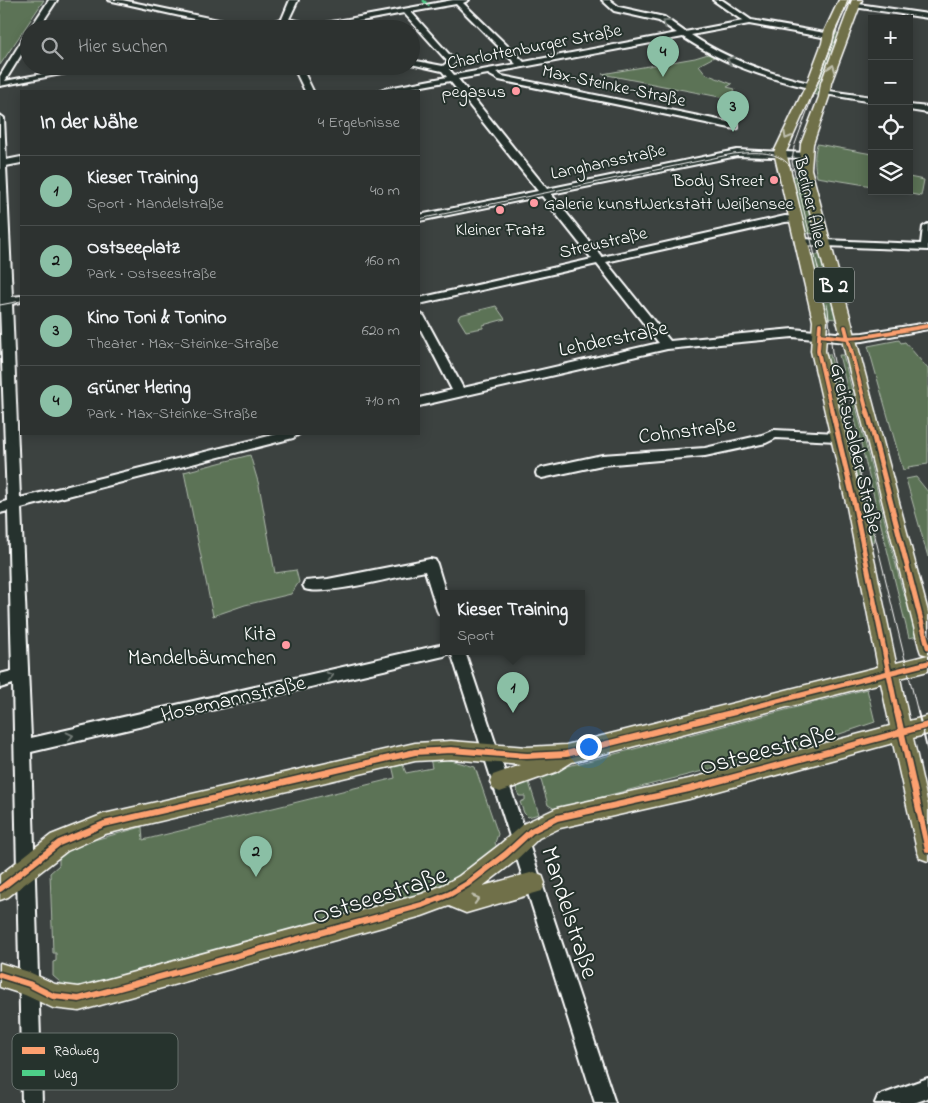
<!DOCTYPE html>
<html lang="de">
<meta charset="utf-8">
<style>
:root{--surface:#2d3230;--page:#353a38;--text:#f1f3f6;--muted:#a7aaab;--line:#484d4c;--accent:#8abfa5}
body{margin:0;font-family:"Indie Flower",sans-serif;background:var(--page);color:var(--text)}
.controls{position:absolute;right:15px;top:15px;display:grid;overflow:hidden;border-radius:0px;box-shadow:0 2px 12px #0003}
.controls button{width:45px;height:45px;display:grid;place-items:center;padding:0;border:0;border-bottom:1px solid var(--line);background:var(--surface);color:var(--text);font:25px sans-serif}
.you{position:absolute;left:588px;top:746px;width:18px;height:18px;margin:-12px;border:4px solid #fff;border-radius:50%;background:#1a73e8;box-shadow:0 0 0 8px #1a73e833}
.badge{display:grid;place-items:center;width:32px;height:32px;border-radius:50%;background:var(--accent);color:#111;font-size:16px;font-weight:700}
.pin{position:absolute;translate:-50% -41px;filter:drop-shadow(0 1px 2px #0008)}
.pin::after{content:'';position:absolute;top:26px;width:18px;height:15px;background:inherit;clip-path:polygon(0 0,100% 0,50% 100%)}
.popup{position:absolute;left:440px;top:590px;width:145px;height:65px;box-sizing:border-box;display:grid;place-content:center;border-radius:0px;background:var(--surface);filter:drop-shadow(0 1px 4px #0005);font-size:16px;white-space:nowrap;color:var(--muted)}
.popup b{font-size:19px;color:var(--text)}
.popup::after{content:'';position:absolute;left:50%;top:100%;margin-left:-10px;border:10px solid transparent;border-top-color:var(--surface)}
.list{margin:0;padding:0;list-style:none}
h2{display:flex;justify-content:space-between;align-items:center;height:65px;margin:0;padding:0 20px;font-size:21px}
h2 small{font-size:16px;font-weight:400;color:var(--muted)}
.list li{display:grid;grid-template-columns:32px 1fr auto;gap:15px;align-items:center;box-sizing:border-box;height:70px;padding:0 20px;border-top:1px solid var(--line)}
.list b{display:block;font-size:19px;white-space:nowrap}
.list p{margin:0;font-size:16px;white-space:nowrap;color:var(--muted)}
.list em{font-size:16px;font-style:normal;color:var(--muted)}
.icon{flex:none;width:28px;height:28px;fill:none;stroke:currentColor;stroke-width:2;stroke-linecap:round;stroke-linejoin:round}
.map{position:relative;flex:none;width:928px;height:1103px;overflow:hidden}
.search{position:absolute;background:var(--surface);box-shadow:0 2px 12px #0003;left:20px;top:20px;width:400px;height:55px;display:flex;align-items:center;gap:12px;box-sizing:border-box;padding:0 18px;border-radius:28px;color:var(--muted);font-size:19px}
.panel{position:absolute;background:var(--surface);box-shadow:0 2px 12px #0003;left:20px;top:90px;width:400px;height:345px;border-radius:0px}
.map>svg:first-child{display:block}
</style>
<div class="map">
<svg width="928" height="1103" viewBox="0 0 928 1103">
<rect width="100%" height="100%" fill="#3c4240"/>
<filter id="ink" filterUnits="userSpaceOnUse"><feTurbulence type="fractalNoise" baseFrequency=".02" numOctaves="2"/><feDisplacementMap in="SourceGraphic" scale="10" xChannelSelector="R" yChannelSelector="G"/><feConvolveMatrix kernelMatrix="1 2 1 2 8 2 1 2 1" color-interpolation-filters="sRGB"/></filter>
<g filter="url(#ink)">
<g fill="#5c7357" stroke="#aeb9ab">
<path d="M 0,0 L 44,0 L 0,65 Z"/>
<path d="M 834,32 L 843,35 L 821,96 L 809,93 L 832,33 Z"/>
<path d="M 708,54 L 714,57 L 699,65 L 706,74 L 732,84 L 727,87 L 735,89 L 730,99 L 602,74 L 695,58 Z"/>
<path d="M 817,144 L 872,154 L 872,186 L 817,177 C 814,166 814,155 817,144 Z"/>
<path d="M 800,172 L 817,234 L 803,233 L 789,173 L 792,173 L 793,176 L 800,177 Z"/>
<path d="M 909,177 L 924,180 L 921,196 L 896,191 L 909,191 Z"/>
<path d="M 818,253 L 822,253 L 840,325 L 836,324 L 836,319 L 826,318 L 810,254 L 819,255 Z"/>
<path d="M 496,306 L 505,319 L 483,325 L 483,328 L 466,331 L 458,318 L 460,315 Z"/>
<path d="M 899,340 L 901,343 L 905,342 L 928,369 L 928,464 L 908,467 L 909,469 L 903,470 L 868,346 Z"/>
<path d="M 825,354 L 830,354 L 875,542 L 869,542 Z"/>
<path d="M 839,355 L 843,355 L 902,589 L 911,611 L 918,636 L 909,638 Z"/>
<path d="M 250,455 L 259,485 L 275,573 L 296,570 L 299,582 L 291,594 L 245,605 L 213,616 L 184,472 Z"/>
<path d="M 916,477 L 928,492 L 928,557 L 906,479 Z"/>
<path d="M 867,689 L 875,722 L 822,740 L 819,736 L 802,740 L 804,745 L 555,809 L 548,805 L 541,780 L 545,772 Z"/>
<path d="M 430,758 L 443,758 L 475,767 L 498,834 L 495,843 L 497,847 L 494,851 L 442,889 L 98,984 L 72,988 L 60,987 L 60,982 L 53,976 L 53,962 L 56,961 L 56,953 L 53,953 L 50,873 L 59,865 L 59,855 L 94,840 L 142,827 L 143,840 L 395,778 L 392,765 L 402,763 L 406,773 L 432,768 Z"/>
<path d="M 527,776 L 539,814 L 528,817 L 524,813 L 520,802 L 525,800 L 525,796 L 519,796 L 514,782 Z"/>
</g>
<g fill="none" stroke-linecap="round" stroke-linejoin="round">
<g stroke="#fff" stroke-width="4">
<g id="minor">
<path d="M 49,0 L 57,0 L 38,29 L 30,29 Z"/>
<path d="M 108,0 L 122,0 L 252,27 L 282,19 L 290,0 L 298,0 L 289,19 L 315,25 L 453,0 L 469,0 L 463,3 L 524,62 L 677,33 L 659,21 L 614,11 L 602,0 L 610,0 L 619,7 L 664,17 L 685,32 L 743,21 L 713,0 L 722,0 L 751,20 L 831,34 L 831,38 L 828,38 L 749,24 L 691,35 C 728,60 770,74 813,84 L 814,86 L 810,88 C 764,78 722,63 683,37 L 496,72 L 502,76 L 738,124 L 738,128 L 735,129 L 499,80 L 488,74 L 458,79 L 547,189 L 737,150 L 808,153 L 808,157 L 805,158 L 737,156 L 551,194 L 602,257 L 785,216 L 798,217 L 798,221 L 785,222 L 606,262 L 670,341 L 793,329 L 847,334 L 863,333 L 928,323 L 928,329 L 863,341 L 847,342 L 793,337 L 667,349 L 419,406 L 419,398 L 452,390 L 419,326 L 419,313 L 424,316 L 463,388 L 659,343 L 597,264 L 419,304 L 419,298 L 592,259 L 542,196 L 419,221 L 419,215 L 538,191 L 450,81 L 395,91 L 379,91 L 383,89 L 447,77 L 442,71 L 411,64 L 411,60 L 443,66 L 448,62 L 404,13 L 318,29 L 285,22 L 262,29 L 239,29 ZM 456,4 L 516,64 L 454,75 L 449,69 L 456,62 L 411,12 Z"/>
<path d="M 851,3 L 928,14 L 928,18 L 854,7 L 851,7 Z"/>
<path d="M 26,34 L 29,34 L 29,42 L 5,81 L 84,66 L 102,66 L 0,86 L 0,76 Z"/>
<path d="M 293,66 L 301,66 L 313,91 L 305,91 Z"/>
<path d="M 822,90 L 872,97 L 872,102 L 825,94 L 822,94 Z"/>
<path d="M 909,105 L 928,107 L 928,113 L 909,110 Z"/>
<path d="M 0,115 L 4,118 L 6,160 L 21,157 L 21,163 L 6,166 L 12,297 L 21,296 L 21,302 L 12,304 L 20,498 L 277,434 L 299,434 L 293,438 L 21,508 L 31,738 L 444,644 L 444,652 L 451,652 L 444,656 L 31,752 L 42,1103 L 22,1103 L 13,684 L 0,688 L 0,674 L 12,671 L 8,511 L 0,513 L 0,503 L 7,501 L 0,306 Z"/>
<path d="M 928,224 L 928,250 L 801,245 L 796,242 L 801,239 L 921,244 L 923,227 Z"/>
<path d="M 774,430 L 837,433 L 843,437 L 837,441 L 776,438 L 766,443 L 705,456 L 602,465 L 542,478 L 537,476 L 536,473 L 537,470 L 542,468 L 602,455 L 705,448 L 762,435 Z"/>
<path d="M 430,559 L 435,560 L 437,564 L 446,594 L 444,594 L 444,616 L 439,614 L 437,610 L 425,571 C 399,576 327,596 305,589 L 303,585 L 305,581 L 328,579 Z"/>
<path d="M 451,652 L 465,652 L 615,1103 L 595,1103 Z"/>
<path d="M 928,1078 L 928,1098 L 914,1103 L 875,1103 L 878,1096 Z"/>
</g>
</g>
<g stroke="#fff" stroke-width="3">
<path id="major" d="M 839,0 L 849,0 L 834,32 L 832,43 L 817,83 L 786,152 L 827,321 L 825,351 L 863,507 L 896,663 L 928,655 L 921,653 L 919,647 L 799,169 L 801,144 L 819,97 L 821,83 L 852,0 L 862,0 L 831,83 L 829,97 L 813,144 L 811,169 L 928,612 L 928,671 L 900,678 L 909,721 L 928,716 L 928,734 L 913,738 L 928,805 L 928,861 L 920,858 L 917,850 L 893,743 L 689,799 L 560,828 L 539,838 L 514,862 L 483,886 L 534,872 L 542,875 L 545,883 L 542,891 L 466,913 L 449,906 L 422,916 L 79,1011 L 53,1008 L 25,995 L 0,987 L 0,963 L 29,972 L 55,984 L 79,987 L 422,894 L 443,885 L 459,876 L 498,846 L 523,824 L 557,808 L 689,779 L 890,726 L 881,683 L 572,762 L 556,772 L 500,792 L 493,789 L 490,782 L 493,775 L 521,765 L 451,759 L 415,761 L 105,834 L 67,851 L 8,897 L 0,900 L 0,875 L 51,835 L 104,814 L 415,743 L 451,741 L 527,747 L 566,745 L 878,667 L 847,507 L 811,351 L 813,321 L 774,152 L 807,83 L 822,43 L 824,32 Z"/>
</g>
<use href="#minor" fill="#26332d" fill-rule="evenodd"/>
<use href="#major" fill="#70704a" fill-rule="evenodd"/>
<g stroke="#fff" stroke-width="1">
<path d="M 848,0 L 794,147 L 792,162 L 828,309 L 832,352 L 842,400 L 918,713"/>
<path d="M 419,219 L 733,154 C 755,152 780,149 793,170"/>
<path d="M 0,305 L 21,301"/>
</g>
<path stroke="#fff" stroke-width="2" d="M 918,712 L 928,752"/>
<path stroke="#4dcf88" stroke-width="2.5" stroke-dasharray="4.5 2.5" stroke-linecap="butt" d="M 423,0 L 429,6"/>
<g stroke="#26332d" stroke-width="6">
<g id="cycleway-far2">
<path d="M 820,324 L 818,351 L 832,412"/>
<path d="M 845,327 L 867,412"/>
<path d="M 819,335 L 847,338 L 863,337 L 928,326"/>
</g>
</g>
<g stroke="#26332d" stroke-width="8">
<g id="cycleway-far1">
<path d="M 832,410 L 855,507 L 897,713"/>
<path d="M 867,410 L 928,647"/>
<path d="M 730,713 L 928,663"/>
</g>
</g>
<g stroke="#26332d" stroke-width="9">
<g id="cycleway">
<path d="M 897,712 L 928,850"/>
<path d="M 0,889 L 59,843 L 104,824 L 415,752 L 451,750 L 527,756 L 566,754 L 735,712"/>
<path d="M 0,975 L 29,984 L 53,996 L 79,999 L 422,905 L 450,894 L 467,884 L 506,854 L 531,831 L 557,818 L 689,789 L 928,725"/>
</g>
</g>
<use href="#cycleway-far2" stroke="#fca06f" stroke-width="4"/>
<use href="#cycleway-far1" stroke="#fca06f" stroke-width="5"/>
<use href="#cycleway" stroke="#fca06f" stroke-width="6"/>
</g>
<defs><path id="oneway-chevron" d="M-2-3.5L2.5 0L-2 3.5" fill="none" stroke-width="1.6" stroke-linecap="round" stroke-linejoin="round" transform="scale(1.25)"/></defs>
<g stroke="#727a76">
<use href="#oneway-chevron" transform="translate(666 23) rotate(-146)"/>
<use href="#oneway-chevron" transform="translate(730 60) rotate(-155)"/>
<use href="#oneway-chevron" transform="translate(330 676) rotate(-13)"/>
<use href="#oneway-chevron" transform="translate(70 736) rotate(-13)"/>
</g>
<g stroke="#bfbfae">
<use href="#oneway-chevron" transform="translate(832 68) rotate(-70)"/>
<use href="#oneway-chevron" transform="translate(787 136) rotate(120)"/>
<use href="#oneway-chevron" transform="translate(476 899) rotate(-16)"/>
</g>
</g>
<g fill="#ff9aa2" stroke="#26332d" stroke-width="2">
<circle cx="516" cy="91" r="5"/>
<circle cx="774" cy="180" r="5"/>
<circle cx="534" cy="203" r="5"/>
<circle cx="500" cy="210" r="5"/>
<circle cx="286" cy="645" r="5"/>
</g>
<g text-anchor="middle" stroke-width="4" stroke-linejoin="round" paint-order="stroke">
<g font-size="18" fill="#fff" stroke="#26332d">
<text transform="translate(534 46) rotate(-11)" y="6">Charlottenburger Straße</text>
<text transform="translate(614 85) rotate(12)" y="6">Max-Steinke-Straße</text>
<text transform="translate(608 161) rotate(-12)" y="6">Langhansstraße</text>
<text transform="translate(811 202) rotate(77)" y="6">Berliner Allee</text>
<text transform="translate(603 242) rotate(-13)" y="6">Streustraße</text>
</g>
<g font-size="18" fill="#fff" stroke="#26332d" text-anchor="end">
<text x="506" y="97">pegasus</text>
<text x="764" y="186">Body Street</text>
<text x="544" y="209" text-anchor="start">Galerie kunstWerkstatt Weißensee</text>
<text x="500" y="235" text-anchor="middle">Kleiner Fratz</text>
</g>
<rect fill="#26332d" stroke="#bec2c0" stroke-width="1" x="814" y="267.5" width="40" height="35" rx="4"/>
<g font-size="20" font-weight="bold" fill="#fff">
<text x="834" y="292">B 2</text>
</g>
<g font-size="21" fill="#fff" stroke="#26332d">
<text transform="translate(613 338) rotate(-12)" y="7">Lehderstraße</text>
<text transform="translate(687 430) rotate(-7)" y="7">Cohnstraße</text>
<text transform="translate(857 448) rotate(77)" y="7">Greifswalder Straße</text>
<text transform="translate(233 698) rotate(-13)" y="7">Hosemannstraße</text>
</g>
<g font-size="21" fill="#fff" stroke="#26332d" text-anchor="end">
<text x="276" y="640">Kita<tspan x="276" dy="24">Mandelbäumchen</tspan></text>
</g>
<g font-size="25" fill="#fff" stroke="#26332d">
<text transform="translate(767 748) rotate(-15)" y="9">Ostseestraße</text>
<text transform="translate(379 894) rotate(-18)" y="9">Ostseestraße</text>
<text transform="translate(571 912) rotate(72)" y="9">Mandelstraße</text>
</g>
</g>
<rect x="12" y="1033" width="166" height="57" rx="8" fill="#26332d" stroke="#67706c" stroke-width="1"/>
<rect x="22" y="1047" width="23" height="7" fill="#fca06f"/>
<rect x="22" y="1070" width="23" height="6" fill="#4dcf88"/>
<g font-size="14" fill="#fff">
<text x="54" y="1055">Radweg</text>
<text x="54" y="1078">Weg</text>
</g>
</svg>
<div class="controls">
<button>+</button>
<button>−</button>
<button><svg class="icon" aria-label="locate" viewBox="0 0 24 24"><circle cx="12" cy="12" r="6"/><path d="M12 2v4M12 18v4M2 12h4M18 12h4"/></svg></button>
<button><svg class="icon" aria-label="layers" viewBox="0 0 24 24"><path d="M12 4l9 5-9 5-9-5zM3 14l9 5 9-5"/></svg></button>
</div>
<div class="you"></div>
<div class="pin badge" style="left:513px;top:713px">1</div>
<div class="popup"><b>Kieser Training</b>Sport</div>
<div class="pin badge" style="left:256px;top:877px">2</div>
<div class="pin badge" style="left:733px;top:132px">3</div>
<div class="pin badge" style="left:663px;top:77px">4</div>
<div class="search"><svg class="icon" aria-label="search" viewBox="0 0 24 24"><circle cx="10" cy="10" r="6"/><path d="M15 15l6 6"/></svg>Hier suchen</div>
<section class="panel">
<h2>In der Nähe<small>4 Ergebnisse</small></h2>
<ul class="list">
<li><span class="badge">1</span><div><b>Kieser Training</b><p>Sport · Mandelstraße</p></div><em>40 m</em></li>
<li><span class="badge">2</span><div><b>Ostseeplatz</b><p>Park · Ostseestraße</p></div><em>160 m</em></li>
<li><span class="badge">3</span><div><b>Kino Toni &amp; Tonino</b><p>Theater · Max-Steinke-Straße</p></div><em>620 m</em></li>
<li><span class="badge">4</span><div><b>Grüner Hering</b><p>Park · Max-Steinke-Straße</p></div><em>710 m</em></li>
</ul>
</section>
</div>
